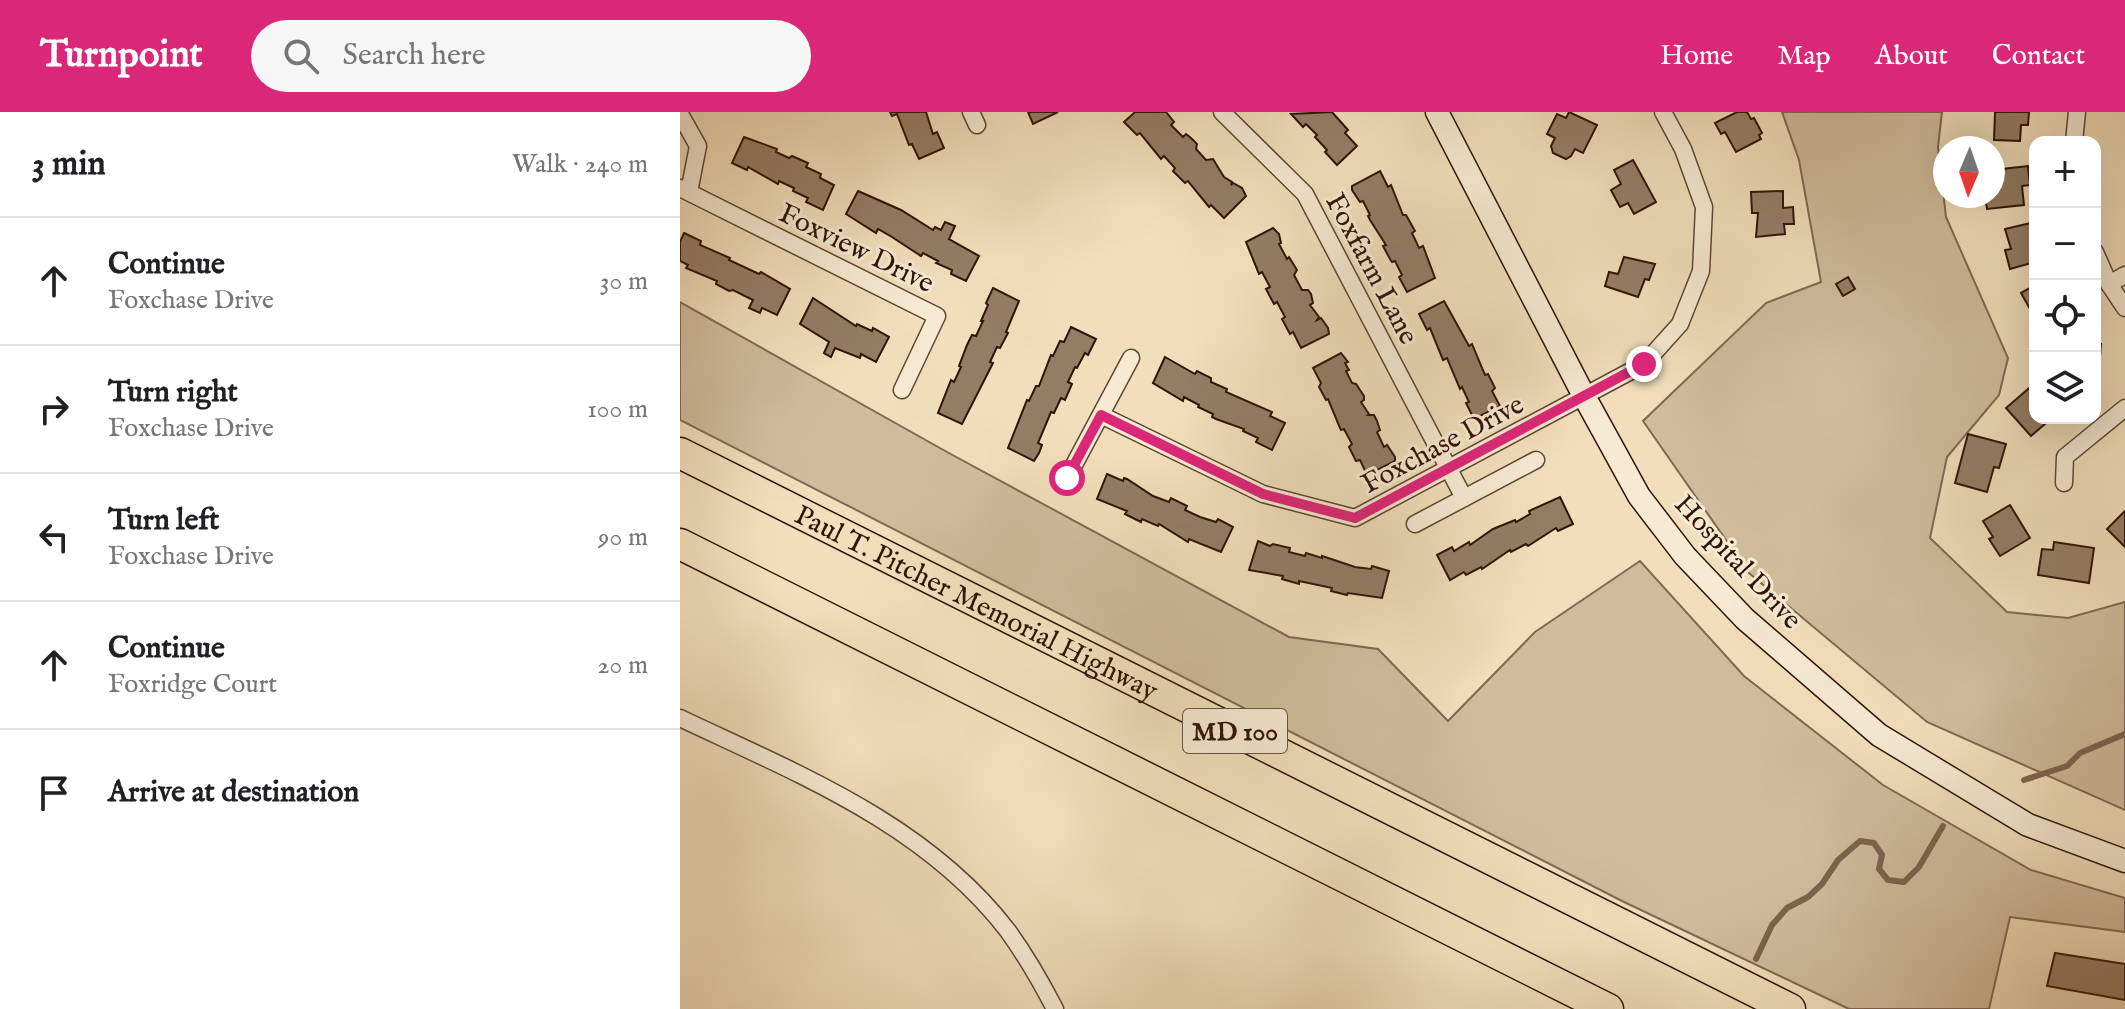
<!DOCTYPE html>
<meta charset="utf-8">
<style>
:root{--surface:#fff;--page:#f6f6f6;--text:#202124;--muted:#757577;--line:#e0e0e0;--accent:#db2777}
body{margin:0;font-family:"IM FELL English",serif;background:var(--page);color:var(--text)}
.controls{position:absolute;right:24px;top:24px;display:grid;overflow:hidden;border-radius:16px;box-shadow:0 8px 32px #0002}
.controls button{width:72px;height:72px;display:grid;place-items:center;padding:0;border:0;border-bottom:2px solid var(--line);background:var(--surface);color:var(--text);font:40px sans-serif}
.compass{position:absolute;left:1253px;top:24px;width:72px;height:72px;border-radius:50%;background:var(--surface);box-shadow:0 8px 32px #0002;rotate:182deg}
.stop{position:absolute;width:24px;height:24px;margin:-18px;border:6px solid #db2777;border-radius:50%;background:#fff}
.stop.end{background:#db2777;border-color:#fff;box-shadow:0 2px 8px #0008}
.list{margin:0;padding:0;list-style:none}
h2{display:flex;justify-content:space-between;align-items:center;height:104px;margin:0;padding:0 32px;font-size:34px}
h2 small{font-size:26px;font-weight:400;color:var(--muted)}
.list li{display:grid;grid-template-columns:52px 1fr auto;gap:24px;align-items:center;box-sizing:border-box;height:128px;padding:0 32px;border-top:2px solid var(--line)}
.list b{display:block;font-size:30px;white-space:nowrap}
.list p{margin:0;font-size:26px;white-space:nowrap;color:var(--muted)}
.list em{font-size:26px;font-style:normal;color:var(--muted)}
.icon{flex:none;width:44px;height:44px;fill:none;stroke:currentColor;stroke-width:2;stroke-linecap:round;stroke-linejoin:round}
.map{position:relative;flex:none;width:1445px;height:897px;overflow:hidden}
header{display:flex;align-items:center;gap:48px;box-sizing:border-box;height:112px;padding:0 40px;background:var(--accent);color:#fff}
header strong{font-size:38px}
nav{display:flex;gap:44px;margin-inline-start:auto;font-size:28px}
.search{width:560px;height:72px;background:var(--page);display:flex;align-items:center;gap:20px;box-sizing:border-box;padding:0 28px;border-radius:44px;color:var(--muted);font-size:30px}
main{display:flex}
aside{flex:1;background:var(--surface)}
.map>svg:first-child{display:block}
</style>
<header>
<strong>Turnpoint</strong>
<div class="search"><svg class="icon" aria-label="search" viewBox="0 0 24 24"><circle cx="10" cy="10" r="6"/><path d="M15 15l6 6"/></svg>Search here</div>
<nav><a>Home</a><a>Map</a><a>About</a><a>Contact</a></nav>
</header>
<main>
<aside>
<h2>3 min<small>Walk · 240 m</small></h2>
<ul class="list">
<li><svg class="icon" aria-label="ahead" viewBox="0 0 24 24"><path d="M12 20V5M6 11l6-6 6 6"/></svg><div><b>Continue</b><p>Foxchase Drive</p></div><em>30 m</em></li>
<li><svg class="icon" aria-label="right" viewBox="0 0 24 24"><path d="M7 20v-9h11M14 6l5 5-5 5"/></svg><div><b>Turn right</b><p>Foxchase Drive</p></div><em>100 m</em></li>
<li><svg class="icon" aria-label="left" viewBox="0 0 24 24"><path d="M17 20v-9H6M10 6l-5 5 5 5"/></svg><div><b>Turn left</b><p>Foxchase Drive</p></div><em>90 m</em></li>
<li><svg class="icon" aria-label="ahead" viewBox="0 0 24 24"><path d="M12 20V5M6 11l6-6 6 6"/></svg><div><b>Continue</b><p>Foxridge Court</p></div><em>20 m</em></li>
<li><svg class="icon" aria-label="arrive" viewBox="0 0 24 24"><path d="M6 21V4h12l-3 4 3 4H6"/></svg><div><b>Arrive at destination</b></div></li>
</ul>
</aside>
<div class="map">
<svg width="1445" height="897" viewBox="0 0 1445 897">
<rect width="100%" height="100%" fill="#f1dfbb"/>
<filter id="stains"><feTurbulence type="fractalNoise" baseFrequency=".0025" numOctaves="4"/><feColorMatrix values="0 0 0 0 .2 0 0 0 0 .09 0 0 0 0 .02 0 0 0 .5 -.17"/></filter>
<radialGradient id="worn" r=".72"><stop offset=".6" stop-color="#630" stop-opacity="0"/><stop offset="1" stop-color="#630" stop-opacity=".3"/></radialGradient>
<g fill="#d0bc9c" stroke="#806852" stroke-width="2">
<path d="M 1102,0 L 1262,0 L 1258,35 L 1266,105 L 1328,246 L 1319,283 L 1267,345 L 1250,426 L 1327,500 L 1388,506 L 1445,490 L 1445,698 L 1247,610 L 1069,461 L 963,309 L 1086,191 L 1141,170 L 1119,48 Z"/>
<path d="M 0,190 L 267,340 L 609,525 L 698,537 L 768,609 L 855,520 L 960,449 L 1064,564 L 1203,673 L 1351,758 L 1445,786 L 1445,820 L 1330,805 L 1309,897 L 1169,897 L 942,789 L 0,308 Z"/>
</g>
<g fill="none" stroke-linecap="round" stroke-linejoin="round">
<g stroke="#7c644e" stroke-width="6">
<path d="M 1344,668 L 1387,654 L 1400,641 L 1445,622"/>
<path d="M 1076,847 L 1092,813 L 1107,796 L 1128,785 L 1142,772 L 1158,748 L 1180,729 L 1194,731 L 1202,743 L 1199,757 L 1208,768 L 1224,770 L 1239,755 L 1263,714"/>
</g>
</g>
<g fill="#947d65" stroke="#301307" stroke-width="2">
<path d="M 210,0 L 246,0 L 253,22 L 257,20 L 264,36 L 239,47 L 232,32 L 229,33 L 217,2 L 212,4 Z"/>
<path d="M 348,0 L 378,0 L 353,12 Z"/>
<path d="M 455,0 L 486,0 L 494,10 L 491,13 L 503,25 L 506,22 L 511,26 L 517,32 L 516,37 L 526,48 L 533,47 L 544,65 L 552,70 L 551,73 L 553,71 L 562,76 L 566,84 L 544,106 L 531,93 L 529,95 L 508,69 L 505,71 L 493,59 L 495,56 L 484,44 L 481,47 L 460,21 L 457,23 L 444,10 Z"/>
<path d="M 652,0 L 668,18 L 665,21 L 677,34 L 657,53 L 645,40 L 647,38 L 635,25 L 637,23 L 626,12 L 623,15 L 611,2 Z"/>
<path d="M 889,0 L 917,13 L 903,41 L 895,37 L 891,44 L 886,47 L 873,41 L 871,34 L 875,26 L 867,22 L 877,2 L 886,6 Z"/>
<path d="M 1057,0 L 1067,0 L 1071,7 L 1074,6 L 1082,21 L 1079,23 L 1081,27 L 1056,40 L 1045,20 L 1041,22 L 1035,11 Z"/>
<path d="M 1315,0 L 1349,0 L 1348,13 L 1341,13 L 1340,29 L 1314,28 Z"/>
<path d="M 64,25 L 97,37 L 96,40 L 109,46 L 112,44 L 128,51 L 126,55 L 141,62 L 140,66 L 154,73 L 143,98 L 126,90 L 128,86 L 113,79 L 114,76 L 99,69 L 98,72 L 68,55 L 67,58 L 52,51 Z"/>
<path d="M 953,48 L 976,90 L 954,102 L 948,91 L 940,95 L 931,78 L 941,72 L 934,58 Z"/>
<path d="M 1348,54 L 1350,73 L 1342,74 L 1344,93 L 1307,97 L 1305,84 L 1313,84 L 1313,58 Z"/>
<path d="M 700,59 L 708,75 L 711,73 L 723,103 L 726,103 L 735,119 L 732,121 L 739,136 L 743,134 L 755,166 L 727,180 L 719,165 L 722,163 L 715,149 L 712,150 L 710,147 L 703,134 L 706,133 L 690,108 L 688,104 L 690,103 L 683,89 L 680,90 L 672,78 L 672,74 Z"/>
<path d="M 178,79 L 221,98 L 253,118 L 255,115 L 261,118 L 265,110 L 275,114 L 269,127 L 299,144 L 286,169 L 271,162 L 272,158 L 256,151 L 258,149 L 243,141 L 241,144 L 212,125 L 198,117 L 196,121 L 166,102 Z"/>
<path d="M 1103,79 L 1103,96 L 1113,95 L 1114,112 L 1104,112 L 1105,122 L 1076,125 L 1078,101 L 1072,101 L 1071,80 Z"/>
<path d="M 1355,110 L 1355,150 L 1330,157 L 1325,138 L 1331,137 L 1325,117 Z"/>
<path d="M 593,116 L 599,122 L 601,131 L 599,132 L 607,147 L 609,145 L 617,158 L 614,163 L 622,178 L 628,178 L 631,182 L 633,191 L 630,193 L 639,205 L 637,208 L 641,206 L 648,216 L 649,222 L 621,236 L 613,220 L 610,222 L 602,207 L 605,205 L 597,190 L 594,192 L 586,177 L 590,175 L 582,160 L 579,162 L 566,130 Z"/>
<path d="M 4,121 L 21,129 L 20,133 L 50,146 L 49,148 L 79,162 L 81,160 L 110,177 L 97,203 L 82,196 L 80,201 L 69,196 L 73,188 L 53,178 L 49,179 L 36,172 L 37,169 L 6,156 L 8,153 L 0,149 L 0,130 Z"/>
<path d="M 944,145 L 975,152 L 969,168 L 965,167 L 958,185 L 925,174 L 929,160 L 938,162 Z"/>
<path d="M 1168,165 L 1175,177 L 1163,184 L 1156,172 Z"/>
<path d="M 1355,173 L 1355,206 L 1341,181 Z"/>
<path d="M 313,176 L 339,189 L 326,220 L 328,221 L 320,236 L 317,235 L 310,250 L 313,251 L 282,312 L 258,301 L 271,268 L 274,270 L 281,255 L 279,254 L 287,233 L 292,223 L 296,224 L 303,209 L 301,209 L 308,193 L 306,191 Z"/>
<path d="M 133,186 L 176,214 L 177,212 L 192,219 L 193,216 L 209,225 L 196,250 L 181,242 L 180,246 L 155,236 L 151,245 L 144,241 L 149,230 L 120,212 Z"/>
<path d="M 764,189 L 789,234 L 792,232 L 805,263 L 808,262 L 815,276 L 812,279 L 820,294 L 794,307 L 786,291 L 789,290 L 782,275 L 780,277 L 767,246 L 763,248 L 750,216 L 747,218 L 739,202 Z"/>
<path d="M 391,215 L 416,227 L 408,243 L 405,241 L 397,256 L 395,255 L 388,270 L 392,272 L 385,288 L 381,286 L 374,301 L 371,300 L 358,331 L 362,333 L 359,341 L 354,349 L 328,336 L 347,288 L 349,289 L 356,274 L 359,274 L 371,243 L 373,244 L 380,229 L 384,230 Z"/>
<path d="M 1415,232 L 1421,232 L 1418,270 L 1415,270 Z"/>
<path d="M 661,241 L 668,250 L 665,251 L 669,258 L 666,259 L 672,271 L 676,272 L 684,284 L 684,288 L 681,290 L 689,302 L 688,303 L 694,303 L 697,309 L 700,318 L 697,320 L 704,335 L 707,333 L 715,345 L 715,349 L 687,363 L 680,348 L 676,349 L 669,335 L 672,332 L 664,317 L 661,318 L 660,316 L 648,287 L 646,288 L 639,275 L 641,271 L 633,256 Z"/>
<path d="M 485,245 L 515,262 L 517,259 L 531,266 L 531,270 L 547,277 L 546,280 L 592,300 L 590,304 L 605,311 L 592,338 L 576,330 L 578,326 L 563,319 L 564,317 L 536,307 L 532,305 L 533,302 L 518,295 L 519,293 L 504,285 L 503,289 L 473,271 Z"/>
<path d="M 1355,271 L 1355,306 L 1372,306 L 1351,324 L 1326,296 Z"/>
<path d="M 1288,322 L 1326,332 L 1319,356 L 1314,355 L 1307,380 L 1275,371 Z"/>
<path d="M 427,362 L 443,369 L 444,366 L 447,367 L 473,384 L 489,390 L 491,386 L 507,394 L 505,398 L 520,405 L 536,410 L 538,407 L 553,415 L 541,440 L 509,427 L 508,430 L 479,412 L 478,414 L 462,407 L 461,410 L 445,402 L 447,399 L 417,387 Z"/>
<path d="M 880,385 L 893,412 L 878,419 L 876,416 L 848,434 L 846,432 L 831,440 L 830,438 L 802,457 L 801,455 L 786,463 L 784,460 L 770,468 L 757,443 L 772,435 L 774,439 L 789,430 L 790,433 L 813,417 L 835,408 L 836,410 L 850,402 L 849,399 Z"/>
<path d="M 1330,393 L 1350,426 L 1320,444 L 1309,427 L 1313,425 L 1303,409 Z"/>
<path d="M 1445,399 L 1445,435 L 1427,417 Z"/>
<path d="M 578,429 L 590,434 L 593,432 L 610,436 L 609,440 L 625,444 L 626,441 L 642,446 L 642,444 L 675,455 L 691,457 L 692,454 L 709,459 L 702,486 L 668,481 L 667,483 L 651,479 L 652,476 L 619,469 L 619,472 L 602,467 L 603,464 L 569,458 Z"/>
<path d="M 1374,430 L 1414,436 L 1409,471 L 1358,463 L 1362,437 L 1373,438 Z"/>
<path d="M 1375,841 L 1445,852 L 1445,888 L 1367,874 Z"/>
</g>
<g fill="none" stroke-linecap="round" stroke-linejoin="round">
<g stroke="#604634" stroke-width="19">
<g id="street">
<path d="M 291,0 L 297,13"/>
<path d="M 542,0 L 625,82 L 784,386"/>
<path d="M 0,2 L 18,34 L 9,80"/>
<path d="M 1394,30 L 1397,0"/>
<path d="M 0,76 L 257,204 L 222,278"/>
<path d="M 1415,140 L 1429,172 L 1445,196"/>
<path d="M 1429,172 L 1445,163"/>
<path d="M 421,303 L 583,382 L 675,406 L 964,252 L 1000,212 L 1021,159 L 1024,95 L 1003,37 L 983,0"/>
<path d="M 387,366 L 451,246"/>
<path d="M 1384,371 L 1385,345 L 1445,296"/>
<path d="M 735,412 L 856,348"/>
<path d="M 0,606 C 118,662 246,712 328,819 C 346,844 361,870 375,897"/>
</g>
</g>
<g stroke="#301307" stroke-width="25">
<path id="secondary" d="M 757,0 L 904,284 L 959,384 L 1005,444 L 1065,507 L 1199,623 L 1348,713 L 1445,749"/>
</g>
<g stroke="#301307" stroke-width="33">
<g id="highway">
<path id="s1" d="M 0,341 L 1110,897"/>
<path d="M 0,432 L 928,897"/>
</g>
</g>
<use href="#street" stroke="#f6ead3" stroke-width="16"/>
<use href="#secondary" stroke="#f6ead3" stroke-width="22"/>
<use href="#highway" stroke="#f1dfbb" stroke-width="30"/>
</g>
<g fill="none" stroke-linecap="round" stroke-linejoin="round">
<path stroke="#db2777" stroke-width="10" d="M 387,366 L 421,303 L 583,382 L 675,406 L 964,252"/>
</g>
<g text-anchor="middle" stroke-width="6" stroke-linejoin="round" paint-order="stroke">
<rect fill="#f6ead3" stroke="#6b5444" stroke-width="2" x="503" y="597" width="104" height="44" rx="6"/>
<g font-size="26" font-weight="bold" fill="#301307">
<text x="555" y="628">MD 100</text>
</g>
<g font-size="28" fill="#301307" stroke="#f6ead3">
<text transform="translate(177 135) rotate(26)" y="10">Foxview Drive</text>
<text transform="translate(693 156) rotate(62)" y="10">Foxfarm Lane</text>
<text transform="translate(762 331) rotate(-28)" y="10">Foxchase Drive</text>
<text transform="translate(1059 449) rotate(47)" y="10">Hospital Drive</text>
<text dy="10" stroke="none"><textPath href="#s1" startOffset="332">Paul T. Pitcher Memorial Highway</textPath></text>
</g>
</g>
<rect width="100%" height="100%" filter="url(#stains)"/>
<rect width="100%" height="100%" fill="url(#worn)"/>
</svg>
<div class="controls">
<button>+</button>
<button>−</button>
<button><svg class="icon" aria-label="locate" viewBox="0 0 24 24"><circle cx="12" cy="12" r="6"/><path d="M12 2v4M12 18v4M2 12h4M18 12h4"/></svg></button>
<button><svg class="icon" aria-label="layers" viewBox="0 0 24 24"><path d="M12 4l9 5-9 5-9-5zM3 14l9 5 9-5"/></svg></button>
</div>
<svg class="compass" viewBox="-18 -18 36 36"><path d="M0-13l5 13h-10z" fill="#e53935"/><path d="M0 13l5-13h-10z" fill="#757577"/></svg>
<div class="stop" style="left:387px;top:366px"></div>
<div class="stop end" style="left:964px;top:252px"></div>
</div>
</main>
